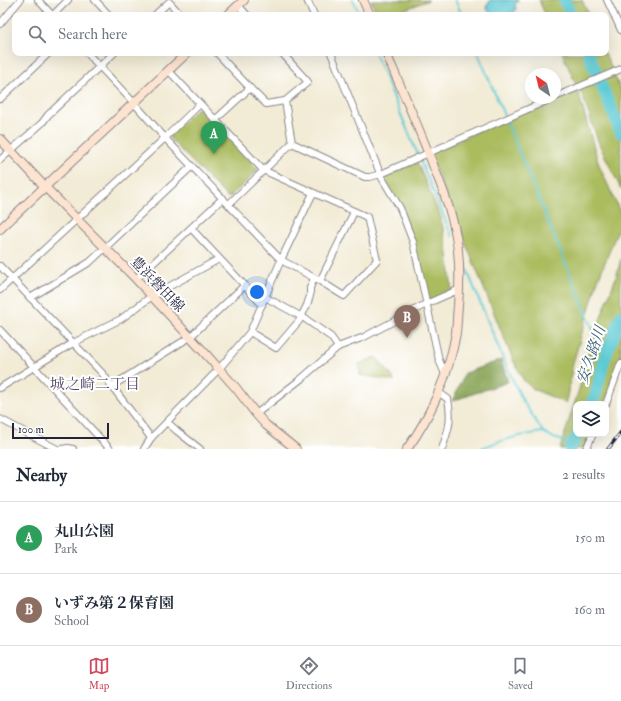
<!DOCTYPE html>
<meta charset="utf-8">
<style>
:root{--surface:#fff;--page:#f6f6f7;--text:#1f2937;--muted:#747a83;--line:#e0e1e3;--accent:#d1495b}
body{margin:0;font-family:"IM FELL Double Pica","Noto Serif JP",serif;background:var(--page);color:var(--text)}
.controls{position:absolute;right:12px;bottom:12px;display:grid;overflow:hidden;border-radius:8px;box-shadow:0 4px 16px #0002}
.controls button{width:36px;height:36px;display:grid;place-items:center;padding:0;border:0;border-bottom:1px solid var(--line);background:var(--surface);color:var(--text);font:20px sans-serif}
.compass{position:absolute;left:525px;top:68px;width:36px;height:36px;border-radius:50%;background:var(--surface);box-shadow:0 4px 16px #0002;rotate:325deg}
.scale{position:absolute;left:12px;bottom:10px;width:97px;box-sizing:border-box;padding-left:4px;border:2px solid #22223b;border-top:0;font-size:11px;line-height:14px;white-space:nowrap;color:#22223b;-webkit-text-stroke:3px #fff;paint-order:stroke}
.you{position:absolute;left:257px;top:292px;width:14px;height:14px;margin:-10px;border:3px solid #fff;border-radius:50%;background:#1a73e8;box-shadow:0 0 0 6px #1a73e833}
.badge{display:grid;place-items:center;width:26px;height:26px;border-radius:50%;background:var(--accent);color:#fff;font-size:13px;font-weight:700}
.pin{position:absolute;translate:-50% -33px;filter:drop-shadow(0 1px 2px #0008)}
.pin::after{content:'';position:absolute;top:21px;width:14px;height:12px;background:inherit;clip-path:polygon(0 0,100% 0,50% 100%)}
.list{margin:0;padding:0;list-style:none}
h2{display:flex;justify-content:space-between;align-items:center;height:52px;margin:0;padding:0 16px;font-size:17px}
h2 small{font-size:13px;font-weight:400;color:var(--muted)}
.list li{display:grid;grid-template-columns:26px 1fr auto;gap:12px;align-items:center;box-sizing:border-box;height:72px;padding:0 16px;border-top:1px solid var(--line)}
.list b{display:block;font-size:15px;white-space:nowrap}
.list p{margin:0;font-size:13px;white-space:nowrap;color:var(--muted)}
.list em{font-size:13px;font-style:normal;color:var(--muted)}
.icon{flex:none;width:22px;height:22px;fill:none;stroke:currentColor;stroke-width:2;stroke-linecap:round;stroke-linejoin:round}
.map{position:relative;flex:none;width:621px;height:449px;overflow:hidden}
.search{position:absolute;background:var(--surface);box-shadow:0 4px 16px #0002;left:12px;right:12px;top:12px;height:44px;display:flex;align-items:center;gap:10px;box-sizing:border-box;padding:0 14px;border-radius:8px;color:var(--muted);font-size:15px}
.sheet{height:196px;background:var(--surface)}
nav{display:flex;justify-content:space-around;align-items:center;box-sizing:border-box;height:56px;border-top:1px solid var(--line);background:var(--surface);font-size:11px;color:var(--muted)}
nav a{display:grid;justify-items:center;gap:2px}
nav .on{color:var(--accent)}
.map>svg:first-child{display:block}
</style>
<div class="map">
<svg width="621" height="449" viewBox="0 0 621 449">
<rect width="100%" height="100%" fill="#fff"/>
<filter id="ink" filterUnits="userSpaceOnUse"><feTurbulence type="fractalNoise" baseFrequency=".025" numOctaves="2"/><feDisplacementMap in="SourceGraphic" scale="8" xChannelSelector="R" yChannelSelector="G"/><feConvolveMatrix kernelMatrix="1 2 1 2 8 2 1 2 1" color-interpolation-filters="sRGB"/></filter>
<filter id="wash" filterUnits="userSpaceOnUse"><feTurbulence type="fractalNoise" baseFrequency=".012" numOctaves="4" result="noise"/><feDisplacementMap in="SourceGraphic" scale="16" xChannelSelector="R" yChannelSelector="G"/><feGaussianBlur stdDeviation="0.9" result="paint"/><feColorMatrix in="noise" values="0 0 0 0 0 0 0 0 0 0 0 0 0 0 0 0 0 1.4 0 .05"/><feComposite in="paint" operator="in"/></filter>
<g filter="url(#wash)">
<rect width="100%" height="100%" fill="#f2ebd5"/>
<g fill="#abbc5f" stroke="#666f4d">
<path d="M 371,0 L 429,0 L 391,15 L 377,15 Z"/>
<path d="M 539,0 L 582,0 L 589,15 L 545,15 Z"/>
<path d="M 562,53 L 605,53 L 621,91 L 621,189 L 599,144 L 581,91 L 577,88 L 599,165 L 621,214 L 621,222 L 598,280 L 573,363 L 566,403 L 535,390 L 524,381 L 513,360 L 429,153 L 577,87 Z"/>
<path d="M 196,109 L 200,109 L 257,168 L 257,171 L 230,197 L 227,197 L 170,139 L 170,135 Z"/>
<path d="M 417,162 L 441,218 L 448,254 L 452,293 L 429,302 L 407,225 L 382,178 L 387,175 Z"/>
<path d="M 621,259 L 621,363 L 605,404 L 576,404 L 576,434 L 593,434 L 588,449 L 560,449 L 579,389 L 590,347 L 616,277 Z"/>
<path d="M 373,358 L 377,358 L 392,376 L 394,381 L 360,375 L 359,364 Z"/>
</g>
<path fill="#88a456" stroke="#556348" d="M 501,360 L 508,382 L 452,401 L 465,373 Z"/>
<path fill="#5dcad4" stroke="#407688" d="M 490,0 L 518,0 L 518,2 L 515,3 L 516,9 L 513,15 L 491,15 L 486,7 Z"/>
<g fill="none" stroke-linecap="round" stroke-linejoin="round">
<g stroke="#5dcad4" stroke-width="2">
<path d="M 353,0 L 360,15"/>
<path d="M 455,0 L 462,15"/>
<path d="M 375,53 L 452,236"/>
<path d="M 478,53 L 605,358"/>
<path d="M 462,258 L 507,368 L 523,401 L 543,432 L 554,438 L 573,444"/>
<path d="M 480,449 C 501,439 520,435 543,432"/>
</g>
<g stroke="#5dcad4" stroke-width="12">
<path d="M 564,0 L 571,15"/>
<path d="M 588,53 L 611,108 L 621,133"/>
<path d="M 591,404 L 595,396 L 605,358 L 621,316"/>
<path d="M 570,449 L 578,434"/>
</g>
</g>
</g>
<g filter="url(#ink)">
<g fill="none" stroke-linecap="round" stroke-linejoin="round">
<g stroke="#8a8688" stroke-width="8">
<g id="street">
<path d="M 38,0 L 52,15"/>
<path d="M 95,0 L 109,15"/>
<path d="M 307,0 L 314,15"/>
<path d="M 607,0 L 621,30"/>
<path d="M 238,5 L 247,15"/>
<path d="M 53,15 L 68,0"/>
<path d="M 155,15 L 169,2 L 181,15"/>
<path d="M 0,24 L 20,0"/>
<path d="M 87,53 L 134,103 L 165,138 L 281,260 L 320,281 L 344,296 L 377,260 L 367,217 L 263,170 L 168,70"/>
<path d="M 217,53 L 250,88 L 266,104 L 285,101 L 308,82 L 282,53"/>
<path d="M 331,53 L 382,178 L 400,208 L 413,242 L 439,360 L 445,374"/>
<path d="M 555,97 L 621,69"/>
<path d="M 0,99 L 49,53"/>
<path d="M 285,101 L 292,143"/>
<path d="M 215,120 L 250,88"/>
<path d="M 292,143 L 365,177 L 370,177 L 381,174 L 553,98"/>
<path d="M 0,160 L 42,123 L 48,115 L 114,53"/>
<path d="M 229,204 L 292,143"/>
<path d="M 191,228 L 223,198"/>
<path d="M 0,266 L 102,373 L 151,438"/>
<path d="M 136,279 L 191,228 C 214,254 239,278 262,305"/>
<path d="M 320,281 L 354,212"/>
<path d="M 0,290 L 165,138 L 200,104"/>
<path d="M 30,298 L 90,262 L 192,166"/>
<path d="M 0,330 L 110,449"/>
<path d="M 250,332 L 276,348 L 299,321 L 307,305 L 310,296 L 310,288 L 314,278"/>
<path d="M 338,347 L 364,337 L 426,304 L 460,289"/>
<path d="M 112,386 L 190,337 L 245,285"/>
<path d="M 0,388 L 73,343 L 121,319 L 152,296 L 219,259"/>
<path d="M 438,392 L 448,399 C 452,421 449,428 442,449"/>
<path d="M 606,404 L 621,363"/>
<path d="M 256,414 L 301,379 L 338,347 L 331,337 L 304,318 L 265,297"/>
<path d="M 0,419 L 57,449"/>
<path d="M 167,422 L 177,431 L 200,449"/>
<path d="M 62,449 L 68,448 L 73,449"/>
<path d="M 144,449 L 151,438 L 219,369 L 250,332 L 281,260 L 313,193"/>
<path d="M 586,449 L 593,434"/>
</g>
</g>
<g stroke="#8a8688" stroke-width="10">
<g id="secondary">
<path d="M 363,0 L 370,15"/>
<path d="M 228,15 L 244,0"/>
<path d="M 386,53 C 403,92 420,130 435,170 C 444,192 452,214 456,236 C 460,259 460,283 458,306 C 457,315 457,324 456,333 C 449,374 431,416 407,449"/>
<path d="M 0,139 L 45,187 L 136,279 L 203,351 L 236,388 L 256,414 L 266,425 L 296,449"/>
<path d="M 0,229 L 187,53"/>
</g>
</g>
<use href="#street" stroke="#fff" stroke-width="6"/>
<use href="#secondary" stroke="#fde4d1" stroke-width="8"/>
<g stroke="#22223b" stroke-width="3.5">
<path id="rail" d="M 608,449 L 621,432"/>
</g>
<use href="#rail" stroke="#fff" stroke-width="2" stroke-dasharray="6" stroke-linecap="butt"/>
</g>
</g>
<g text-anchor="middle" stroke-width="4" stroke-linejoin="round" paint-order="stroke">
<g font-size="14" fill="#22223b" stroke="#fff">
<text transform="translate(158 284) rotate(46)" y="5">豊浜磐田線</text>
</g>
<g font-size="15" font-style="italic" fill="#375d71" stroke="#fff">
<text transform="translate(591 355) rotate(-71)" y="5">安久路川</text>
</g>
<g font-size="15" fill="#594b68" stroke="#fff">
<text x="95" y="389">城之崎二丁目</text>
</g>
</g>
</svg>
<div class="controls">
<button><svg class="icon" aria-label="layers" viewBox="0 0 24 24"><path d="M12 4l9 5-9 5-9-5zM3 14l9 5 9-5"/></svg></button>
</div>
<svg class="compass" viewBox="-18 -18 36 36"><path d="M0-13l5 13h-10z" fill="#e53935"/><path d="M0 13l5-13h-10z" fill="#747a83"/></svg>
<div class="scale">100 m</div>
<div class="you"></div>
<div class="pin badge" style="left:214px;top:154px;background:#2e9e5b">A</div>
<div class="pin badge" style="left:407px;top:338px;background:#8d6e63">B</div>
<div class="search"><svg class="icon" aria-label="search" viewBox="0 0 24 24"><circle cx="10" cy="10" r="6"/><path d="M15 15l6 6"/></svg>Search here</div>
</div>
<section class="sheet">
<h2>Nearby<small>2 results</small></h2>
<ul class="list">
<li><span class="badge" style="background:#2e9e5b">A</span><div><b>丸山公園</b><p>Park</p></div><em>150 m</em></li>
<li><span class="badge" style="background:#8d6e63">B</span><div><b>いずみ第２保育園</b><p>School</p></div><em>160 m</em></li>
</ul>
</section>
<nav>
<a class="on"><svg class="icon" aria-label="map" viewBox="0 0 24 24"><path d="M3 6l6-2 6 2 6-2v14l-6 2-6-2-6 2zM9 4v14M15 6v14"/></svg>Map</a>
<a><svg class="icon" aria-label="directions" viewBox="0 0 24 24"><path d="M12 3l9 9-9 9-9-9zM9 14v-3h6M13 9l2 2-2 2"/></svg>Directions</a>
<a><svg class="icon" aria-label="saved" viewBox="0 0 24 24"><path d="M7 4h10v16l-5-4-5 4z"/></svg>Saved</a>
</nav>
